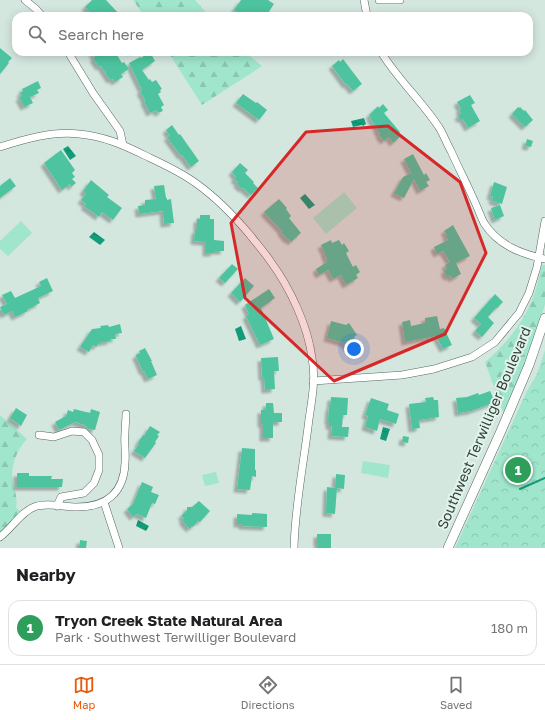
<!DOCTYPE html>
<meta charset="utf-8">
<style>
:root{--surface:#fff;--page:#f2f2f2;--text:#202124;--muted:#757577;--line:#e0e0e0;--accent:#ea580c}
body{margin:0;font-family:"Golos Text",sans-serif;background:var(--page);color:var(--text)}
.you{position:absolute;left:354px;top:349px;width:14px;height:14px;margin:-10px;border:3px solid #fff;border-radius:50%;background:#1a73e8;box-shadow:0 0 0 6px #1a73e833}
.badge{display:grid;place-items:center;width:26px;height:26px;border-radius:50%;background:var(--accent);color:#fff;font-size:13px;font-weight:700}
.pin{position:absolute;translate:-50% -50%;border:2px solid #fff;box-shadow:0 1px 4px #0006}
.list{margin:0;padding:0;list-style:none}
h2{display:flex;justify-content:space-between;align-items:center;height:52px;margin:0;padding:0 16px;font-size:17px}
h2 small{font-size:13px;font-weight:400;color:var(--muted)}
.list li{display:grid;grid-template-columns:26px 1fr auto;gap:12px;align-items:center;box-sizing:border-box;height:56px;margin:0 8px 8px;padding:0 8px;border:1px solid var(--line);border-radius:12px}
.list b{display:block;font-size:15px;white-space:nowrap}
.list p{margin:0;font-size:13px;white-space:nowrap;color:var(--muted)}
.list em{font-size:13px;font-style:normal;color:var(--muted)}
.icon{flex:none;width:22px;height:22px;fill:none;stroke:currentColor;stroke-width:2;stroke-linecap:round;stroke-linejoin:round}
.map{position:relative;flex:none;width:545px;height:548px;overflow:hidden}
.search{position:absolute;background:var(--surface);box-shadow:0 2px 10px #0003;left:12px;right:12px;top:12px;height:44px;display:flex;align-items:center;gap:10px;box-sizing:border-box;padding:0 14px;border-radius:12px;color:var(--muted);font-size:15px}
.sheet{height:116px;background:var(--surface)}
nav{display:flex;justify-content:space-around;align-items:center;box-sizing:border-box;height:56px;border-top:1px solid var(--line);background:var(--surface);font-size:11px;color:var(--muted)}
nav a{display:grid;justify-items:center;gap:2px}
nav .on{color:var(--accent)}
.map>svg:first-child{display:block}
</style>
<div class="map">
<svg width="545" height="548" viewBox="0 0 545 548">
<defs>
<pattern id="forest-firs" width="22" height="20" patternUnits="userSpaceOnUse"><rect width="22" height="20" fill="#9fe6cc"/><path d="M5 1l3.5 6h-7zM16 11l3.5 6h-7z" fill="#8ac6b0"/></pattern>
<pattern id="park-crowns" width="20" height="18" patternUnits="userSpaceOnUse"><rect width="20" height="18" fill="#9fe6cc"/><path d="M2 6a3 3 0 1 1 6 0M12 15a3 3 0 1 1 6 0" fill="none" stroke="#8ac6b0"/></pattern>
<pattern id="water-ripples" width="26" height="14" patternUnits="userSpaceOnUse"><rect width="26" height="14" fill="#129c79"/><path d="M2 4q2-2 4 0t4 0M15 11q2-2 4 0t4 0" fill="none" stroke="#128164"/></pattern>
<filter id="shadow"><feDropShadow dx="-3.5" dy="3.5" stdDeviation="1" flood-color="#0004"/></filter>
</defs>
<rect width="100%" height="100%" fill="#d4e7df"/>
<g fill="url(#forest-firs)">
<path d="M 133,0 L 195,0 L 209,16 L 144,16 Z"/>
<path d="M 168,52 L 245,52 L 262,66 L 202,105 Z"/>
<path d="M 542,265 L 545,265 L 545,304 L 544,308 L 521,376 L 504,415 L 485,362 C 508,343 527,318 536,289 C 538,281 540,273 542,265 Z"/>
<path d="M 0,415 L 27,439 C 16,451 10,467 13,483 C 15,492 18,499 16,508 L 21,512 L 0,533 Z"/>
</g>
<path fill="url(#park-crowns)" d="M 545,350 L 545,548 L 455,548 L 527,391 L 537,374 Z"/>
<g fill="#9fe6cc">
<path d="M 344,192 L 357,208 L 326,234 L 313,218 Z"/>
<path d="M 21,221 L 32,233 L 8,256 L 0,249 L 0,241 Z"/>
<path d="M 363,461 L 390,465 L 388,478 L 361,473 Z"/>
<path d="M 216,472 L 219,483 L 205,486 L 202,475 Z"/>
</g>
<g fill="url(#water-ripples)">
<path d="M 364,118 L 366,124 L 363,126 L 362,125 L 353,127 L 351,121 Z"/>
<path d="M 68,146 L 76,156 L 70,160 L 63,149 Z"/>
<path d="M 305,194 L 315,205 L 309,209 L 300,198 Z"/>
<path d="M 94,232 L 105,240 L 100,245 L 89,237 Z"/>
<path d="M 241,326 L 246,339 L 239,341 L 235,329 Z"/>
<path d="M 383,427 L 390,429 L 386,441 L 380,439 Z"/>
<path d="M 138,520 L 149,526 L 146,531 L 136,526 Z"/>
</g>
<g fill="none" stroke-linecap="round" stroke-linejoin="round">
<path stroke="#129c79" stroke-width="2" d="M 520,489 L 545,478"/>
</g>
<g fill="#4dc49f" filter="url(#shadow)">
<path d="M 92,0 L 106,0 L 121,16 L 94,16 L 85,7 Z"/>
<path d="M 241,0 L 268,0 L 274,4 L 266,16 L 244,16 L 234,10 Z"/>
<path d="M 0,48 L 12,58 L 8,62 L 9,63 L 0,74 Z"/>
<path d="M 92,52 L 115,52 L 122,63 L 124,62 L 129,69 L 121,74 L 123,77 L 115,82 L 113,79 L 110,80 L 101,66 L 99,67 L 93,58 L 95,57 Z"/>
<path d="M 150,52 L 155,61 L 142,70 L 149,80 L 150,79 L 152,82 L 156,80 L 162,89 L 160,90 L 161,92 L 158,94 L 164,105 L 161,107 L 163,111 L 158,113 L 156,110 L 150,113 L 144,101 L 145,100 L 140,91 L 142,90 L 129,63 L 140,57 L 141,58 Z"/>
<path d="M 343,59 L 362,84 L 353,91 L 347,84 L 346,85 L 332,66 L 339,60 L 340,62 Z"/>
<path d="M 38,81 L 41,88 L 37,90 L 39,93 L 30,97 L 33,103 L 24,107 L 19,97 L 22,96 L 20,93 L 23,91 L 22,89 Z"/>
<path d="M 243,94 L 256,103 L 257,102 L 267,110 L 259,120 L 236,103 Z"/>
<path d="M 470,95 L 475,103 L 471,105 L 480,121 L 468,128 L 463,119 L 460,119 L 458,116 L 461,113 L 459,110 L 461,109 L 457,102 Z"/>
<path d="M 383,104 L 388,110 L 384,113 L 400,132 L 399,133 L 401,136 L 393,143 L 389,137 L 384,141 L 379,135 L 380,134 L 377,130 L 378,129 L 372,121 L 370,118 L 371,117 L 369,115 L 378,106 L 379,108 Z"/>
<path d="M 518,107 L 519,108 L 520,107 L 524,111 L 525,110 L 533,120 L 525,127 L 512,114 Z"/>
<path d="M 172,125 L 179,135 L 180,134 L 199,161 L 191,167 L 182,155 L 181,156 L 167,137 L 170,136 L 166,130 Z"/>
<path d="M 527,139 L 533,141 L 531,147 L 525,146 Z"/>
<path d="M 61,150 L 75,170 L 72,173 L 75,177 L 72,179 L 76,183 L 71,187 L 70,184 L 62,190 L 44,163 Z"/>
<path d="M 413,154 L 424,175 L 426,173 L 430,180 L 426,182 L 429,186 L 420,191 L 414,179 L 404,198 L 394,193 L 403,177 L 411,173 L 404,159 Z"/>
<path d="M 240,163 L 248,170 L 245,173 L 254,182 L 253,183 L 258,188 L 251,195 L 243,188 L 242,189 L 237,184 L 238,182 L 234,179 L 236,177 L 232,172 Z"/>
<path d="M 10,178 L 16,186 L 0,198 L 0,186 Z"/>
<path d="M 91,180 L 109,195 L 107,197 L 122,208 L 113,220 L 102,212 L 99,217 L 84,206 L 86,204 L 81,200 L 86,194 L 83,191 Z"/>
<path d="M 494,182 L 507,187 L 502,204 L 492,201 L 493,197 L 490,196 Z"/>
<path d="M 164,185 L 166,198 L 167,198 L 167,200 L 171,199 L 174,223 L 164,224 L 163,211 L 139,214 L 138,206 L 145,205 L 145,200 L 156,199 L 154,186 Z"/>
<path d="M 279,199 L 287,208 L 286,209 L 291,216 L 289,218 L 301,233 L 291,242 L 289,239 L 288,240 L 281,232 L 282,231 L 264,212 Z"/>
<path d="M 500,205 L 504,216 L 495,220 L 491,208 Z"/>
<path d="M 200,215 L 210,215 L 210,219 L 214,219 L 214,240 L 224,241 L 224,251 L 214,251 L 214,253 L 206,253 L 206,242 L 194,241 L 195,230 L 197,230 L 197,219 L 200,219 Z"/>
<path d="M 453,225 L 470,256 L 456,263 L 461,274 L 452,279 L 451,276 L 447,277 L 444,271 L 447,269 L 445,265 L 450,262 L 443,251 L 437,254 L 434,247 L 448,240 L 446,236 L 447,235 L 444,231 Z"/>
<path d="M 331,240 L 332,243 L 339,240 L 342,245 L 344,243 L 349,251 L 346,253 L 353,267 L 356,265 L 360,272 L 356,275 L 358,278 L 346,285 L 341,275 L 333,279 L 328,270 L 319,275 L 316,269 L 327,262 L 326,260 L 327,259 L 324,253 L 325,253 L 321,245 Z"/>
<path d="M 232,264 L 238,269 L 225,283 L 219,278 Z"/>
<path d="M 47,278 L 53,291 L 38,298 L 40,303 L 27,310 L 28,311 L 15,317 L 12,311 L 4,315 L 0,307 L 7,304 L 2,295 L 11,291 L 15,298 L 41,286 L 39,282 Z"/>
<path d="M 245,278 L 254,286 L 240,302 L 231,293 Z"/>
<path d="M 269,289 L 275,298 L 261,308 L 274,339 L 260,345 L 246,316 L 249,314 L 245,305 Z"/>
<path d="M 495,294 L 503,302 L 497,308 L 496,308 L 488,317 L 494,323 L 482,337 L 475,331 L 481,324 L 474,318 Z"/>
<path d="M 437,316 L 440,329 L 444,328 L 452,345 L 443,349 L 436,336 L 405,342 L 402,322 L 410,320 L 411,326 L 425,323 L 425,318 Z"/>
<path d="M 331,321 L 346,325 L 349,323 L 357,335 L 354,337 L 361,348 L 353,355 L 344,343 L 327,338 Z"/>
<path d="M 120,324 L 122,333 L 115,334 L 116,339 L 110,339 L 111,341 L 99,343 L 96,347 L 93,345 L 89,352 L 80,347 L 92,329 L 101,328 L 100,326 L 108,325 L 109,327 Z"/>
<path d="M 145,348 L 152,361 L 151,361 L 157,375 L 148,379 L 144,371 L 143,372 L 136,356 L 136,355 L 140,353 L 139,351 Z"/>
<path d="M 278,357 L 279,371 L 274,371 L 275,389 L 265,390 L 264,377 L 262,377 L 261,358 Z"/>
<path d="M 490,391 L 495,402 L 471,411 L 458,413 L 456,398 L 467,397 L 478,393 L 479,395 Z"/>
<path d="M 331,397 L 348,398 L 347,415 L 343,415 L 342,427 L 349,427 L 348,437 L 331,436 L 332,426 L 329,426 L 329,421 L 328,421 L 329,407 L 330,407 Z"/>
<path d="M 433,397 L 434,400 L 438,400 L 439,417 L 419,420 L 420,428 L 412,429 L 409,404 L 426,402 L 425,398 Z"/>
<path d="M 371,398 L 389,404 L 387,410 L 399,414 L 396,424 L 380,419 L 377,431 L 365,427 L 368,416 L 365,415 Z"/>
<path d="M 266,403 L 273,403 L 274,413 L 282,413 L 282,422 L 273,422 L 273,438 L 263,438 L 263,424 L 261,424 L 261,410 L 266,410 Z"/>
<path d="M 16,408 L 27,415 L 21,426 L 10,418 Z"/>
<path d="M 74,409 L 90,413 L 91,409 L 100,412 L 95,430 L 88,429 L 85,425 L 75,422 L 59,430 L 55,422 L 66,416 L 68,410 L 73,412 Z"/>
<path d="M 150,426 L 160,432 L 157,435 L 159,436 L 155,442 L 156,443 L 145,458 L 134,451 L 139,444 L 138,443 L 143,435 L 144,436 Z"/>
<path d="M 403,436 L 409,437 L 408,443 L 402,442 Z"/>
<path d="M 242,448 L 255,449 L 255,470 L 256,470 L 256,477 L 252,476 L 250,490 L 237,489 Z"/>
<path d="M 17,473 L 29,473 L 29,476 L 52,476 L 51,479 L 63,479 L 62,487 L 17,487 Z"/>
<path d="M 336,474 L 345,475 L 344,489 L 337,488 L 335,514 L 326,513 L 327,487 L 335,488 Z"/>
<path d="M 142,482 L 153,487 L 151,492 L 159,495 L 155,504 L 152,503 L 146,518 L 137,514 L 133,517 L 127,509 L 133,504 Z"/>
<path d="M 199,501 L 210,511 L 200,522 L 198,521 L 193,527 L 192,526 L 190,529 L 184,523 L 184,522 L 182,520 L 184,518 L 181,516 L 187,510 L 187,507 L 192,507 Z"/>
<path d="M 252,513 L 267,514 L 267,527 L 242,526 L 242,524 L 237,524 L 237,514 L 252,515 Z"/>
<path d="M 317,534 L 331,534 L 331,548 L 318,548 L 318,543 L 317,543 Z"/>
<path d="M 80,540 L 87,541 L 86,548 L 79,548 Z"/>
</g>
<g fill="none" stroke-linecap="round" stroke-linejoin="round">
<g stroke="#55665f" stroke-width="8">
<g id="minor">
<path d="M 25,0 L 36,9 L 42,16"/>
<path d="M 364,0 L 367,16"/>
<path d="M 379,0 L 400,0"/>
<path d="M 68,52 L 93,93 L 120,131 L 123,145"/>
<path d="M 381,52 C 398,80 423,102 440,129 C 444,136 447,144 451,151 C 458,167 466,182 473,198 C 477,206 480,215 484,223 C 498,245 521,254 545,259"/>
<path d="M 0,147 C 25,139 52,131 79,134 C 103,136 124,145 146,156 C 163,164 181,172 197,184 C 218,199 234,216 250,235 C 257,244 265,253 271,262 C 290,288 308,326 312,358 C 316,378 312,399 309,419 C 304,462 295,505 294,548"/>
<path d="M 313,381 L 402,375 L 434,369 L 472,357 L 495,342 L 519,313 L 529,293 L 537,267 L 545,221"/>
<path d="M 39,435 L 54,437 L 72,431 L 84,432 L 92,440 L 99,455 L 99,470 L 94,483 L 84,493 L 61,497 L 57,506"/>
<path d="M 104,502 L 119,548"/>
<path d="M 0,537 C 11,529 21,512 34,507 C 46,502 64,507 77,507 C 106,507 124,493 125,463 C 126,453 124,443 125,433 C 125,426 126,420 126,414"/>
</g>
</g>
<g stroke="#55665f" stroke-width="10">
<path id="major" d="M 448,548 L 501,431 L 529,365 L 545,318"/>
</g>
<use href="#minor" stroke="#fff" stroke-width="7"/>
<use href="#major" stroke="#fff" stroke-width="9"/>
</g>
<path fill="#d62828" fill-opacity="0.2" stroke="#d62828" stroke-width="3" stroke-linejoin="round" d="M 388,126 L 460,182 L 486,253 L 445,334 L 334,381 L 245,298 L 231,223 L 306,132 Z"/>
<g text-anchor="middle" stroke-width="4" stroke-linejoin="round" paint-order="stroke">
<g font-size="14" fill="#373f3c" stroke="#e1f4ec">
<text transform="translate(484 428) rotate(-67)" y="5">Southwest Terwilliger Boulevard</text>
</g>
</g>
</svg>
<div class="you"></div>
<div class="pin badge" style="left:518px;top:470px;background:#2e9e5b">1</div>
<div class="search"><svg class="icon" aria-label="search" viewBox="0 0 24 24"><circle cx="10" cy="10" r="6"/><path d="M15 15l6 6"/></svg>Search here</div>
</div>
<section class="sheet">
<h2>Nearby<small></small></h2>
<ul class="list">
<li><span class="badge" style="background:#2e9e5b">1</span><div><b>Tryon Creek State Natural Area</b><p>Park · Southwest Terwilliger Boulevard</p></div><em>180 m</em></li>
</ul>
</section>
<nav>
<a class="on"><svg class="icon" aria-label="map" viewBox="0 0 24 24"><path d="M3 6l6-2 6 2 6-2v14l-6 2-6-2-6 2zM9 4v14M15 6v14"/></svg>Map</a>
<a><svg class="icon" aria-label="directions" viewBox="0 0 24 24"><path d="M12 3l9 9-9 9-9-9zM9 14v-3h6M13 9l2 2-2 2"/></svg>Directions</a>
<a><svg class="icon" aria-label="saved" viewBox="0 0 24 24"><path d="M7 4h10v16l-5-4-5 4z"/></svg>Saved</a>
</nav>
